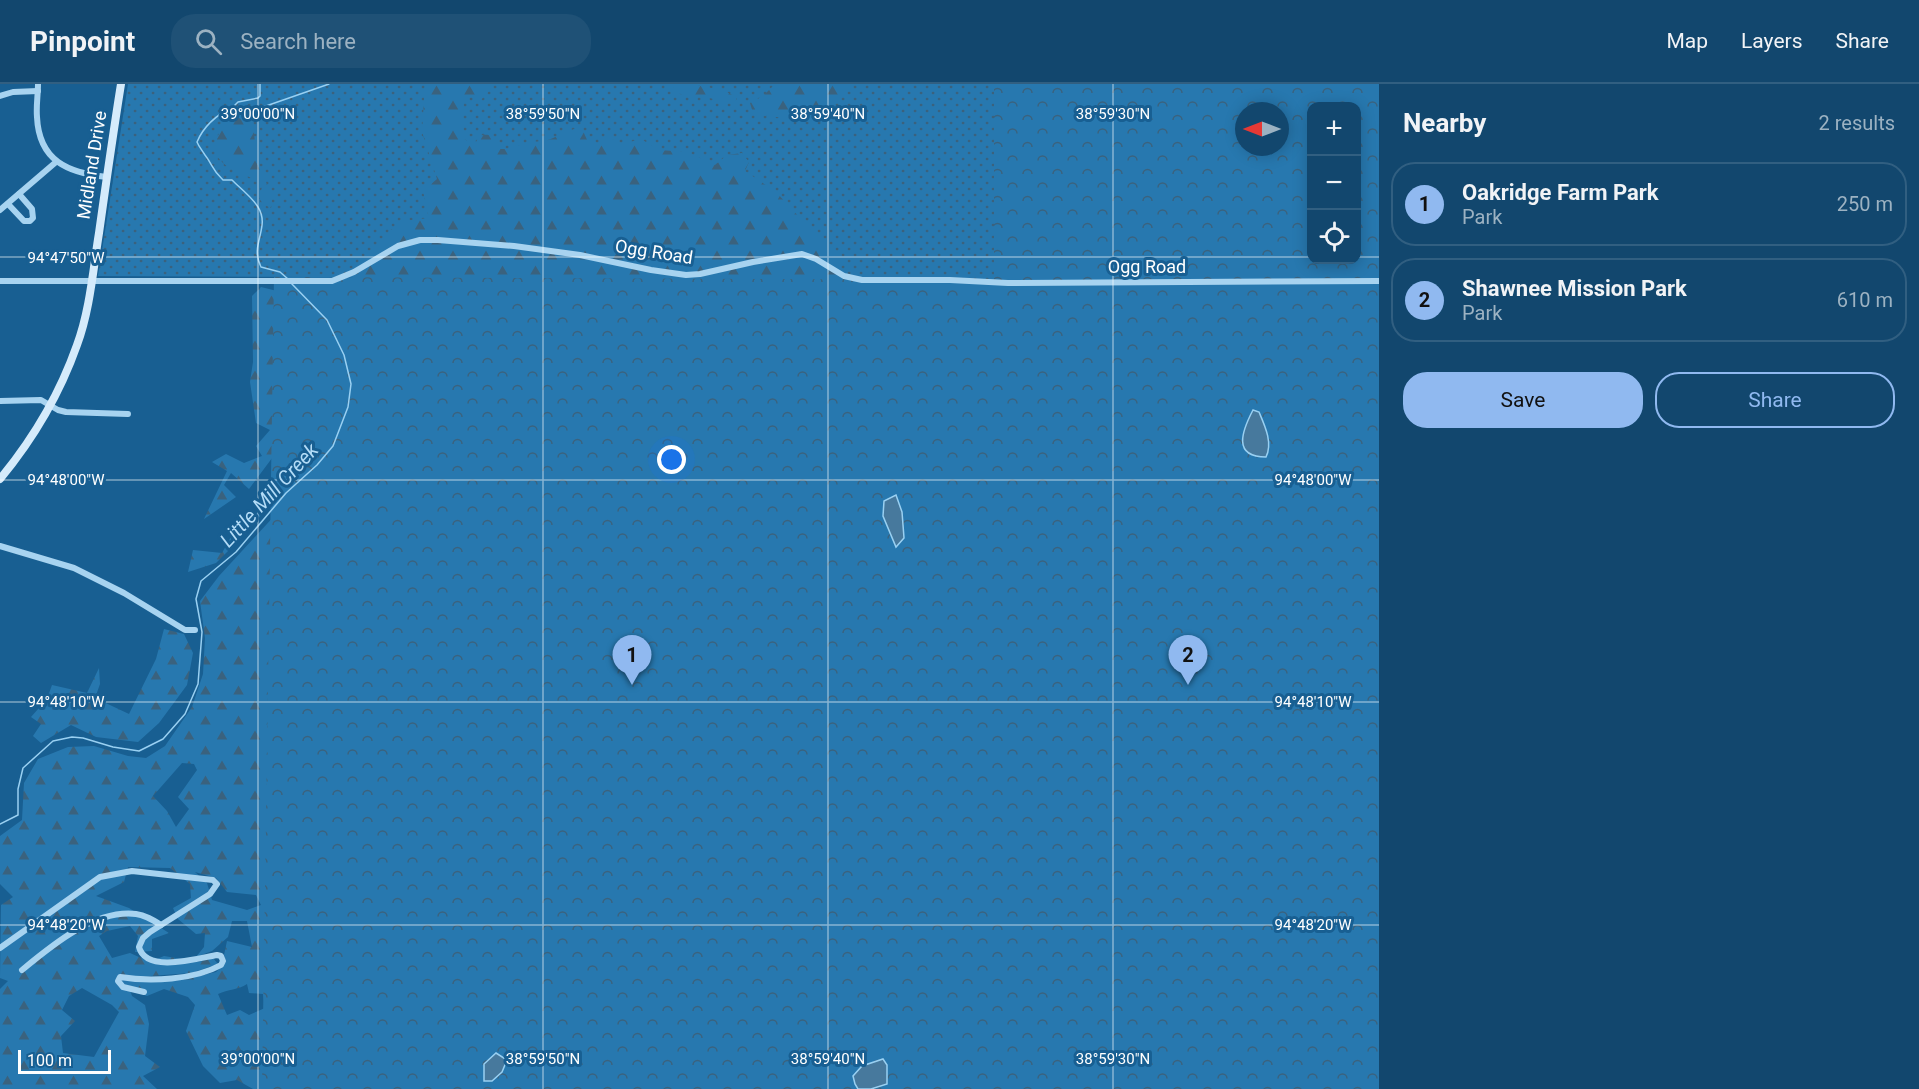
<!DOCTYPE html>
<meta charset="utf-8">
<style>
:root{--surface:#12476e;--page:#1f5176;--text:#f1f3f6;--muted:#9cb2c2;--line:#315f81;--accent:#90b9f0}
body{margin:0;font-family:Roboto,sans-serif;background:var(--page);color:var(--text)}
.controls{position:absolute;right:18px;top:18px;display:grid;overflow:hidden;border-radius:12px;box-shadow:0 3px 15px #0003}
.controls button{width:54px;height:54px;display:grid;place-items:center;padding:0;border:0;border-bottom:2px solid var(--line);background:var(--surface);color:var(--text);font:30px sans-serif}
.compass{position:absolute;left:1235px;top:18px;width:54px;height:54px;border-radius:50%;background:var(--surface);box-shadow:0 3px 15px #0003;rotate:270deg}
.scale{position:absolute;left:18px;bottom:15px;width:93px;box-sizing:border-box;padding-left:6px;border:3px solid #fff;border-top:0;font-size:16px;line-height:21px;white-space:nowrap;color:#fff;-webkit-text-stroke:4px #185f92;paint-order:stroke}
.you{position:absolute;left:672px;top:376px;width:21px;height:21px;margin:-15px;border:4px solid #fff;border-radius:50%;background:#1a73e8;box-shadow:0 0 0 9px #1a73e833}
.badge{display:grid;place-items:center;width:39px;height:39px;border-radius:50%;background:var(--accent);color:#111;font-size:20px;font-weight:700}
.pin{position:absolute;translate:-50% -50px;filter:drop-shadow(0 2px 3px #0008)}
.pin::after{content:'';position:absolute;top:32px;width:21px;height:18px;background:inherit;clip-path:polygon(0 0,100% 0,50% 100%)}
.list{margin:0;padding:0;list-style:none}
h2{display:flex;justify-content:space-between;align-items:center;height:78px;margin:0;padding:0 24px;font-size:26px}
h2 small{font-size:20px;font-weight:400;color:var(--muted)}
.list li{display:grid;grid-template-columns:39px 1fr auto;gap:18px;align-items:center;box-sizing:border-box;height:84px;margin:0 12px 12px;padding:0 12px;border:2px solid var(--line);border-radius:24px}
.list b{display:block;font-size:22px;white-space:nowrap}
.list p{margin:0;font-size:20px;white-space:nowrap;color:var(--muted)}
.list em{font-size:20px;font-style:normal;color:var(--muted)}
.actions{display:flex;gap:12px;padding:18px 24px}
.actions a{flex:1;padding:14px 0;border:2px solid var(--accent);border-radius:24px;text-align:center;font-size:21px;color:var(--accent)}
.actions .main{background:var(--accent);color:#111}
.icon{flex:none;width:33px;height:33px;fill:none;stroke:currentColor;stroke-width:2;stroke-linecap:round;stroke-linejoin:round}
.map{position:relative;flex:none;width:1379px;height:1005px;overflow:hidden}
header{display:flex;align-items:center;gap:36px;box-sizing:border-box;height:84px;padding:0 30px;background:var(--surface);border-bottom:2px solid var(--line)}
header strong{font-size:28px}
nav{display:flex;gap:33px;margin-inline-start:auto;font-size:21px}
.search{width:420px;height:54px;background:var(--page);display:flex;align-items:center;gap:15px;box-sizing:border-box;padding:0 21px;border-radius:24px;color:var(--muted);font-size:22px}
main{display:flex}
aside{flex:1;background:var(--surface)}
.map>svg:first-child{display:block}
</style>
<header>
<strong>Pinpoint</strong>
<div class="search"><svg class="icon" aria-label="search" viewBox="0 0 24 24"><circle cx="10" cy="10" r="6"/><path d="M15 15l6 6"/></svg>Search here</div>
<nav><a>Map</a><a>Layers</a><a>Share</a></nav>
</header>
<main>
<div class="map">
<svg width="1379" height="1005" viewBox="0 0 1379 1005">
<defs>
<pattern id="grass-dots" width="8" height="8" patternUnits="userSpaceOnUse" patternTransform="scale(1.5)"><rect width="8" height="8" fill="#2778af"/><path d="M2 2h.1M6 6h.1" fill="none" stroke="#3a627e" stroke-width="1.8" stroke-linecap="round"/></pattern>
<pattern id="forest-firs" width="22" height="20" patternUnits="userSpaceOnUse" patternTransform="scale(1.5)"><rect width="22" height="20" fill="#2778af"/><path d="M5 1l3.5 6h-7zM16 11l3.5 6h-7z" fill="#3a627e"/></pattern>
<pattern id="park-crowns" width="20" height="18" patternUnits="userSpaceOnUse" patternTransform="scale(1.5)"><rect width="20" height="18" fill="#2778af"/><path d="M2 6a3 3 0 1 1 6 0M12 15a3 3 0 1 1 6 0" fill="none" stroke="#3a627e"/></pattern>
</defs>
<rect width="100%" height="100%" fill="#185f92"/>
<path fill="url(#grass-dots)" d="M 128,0 L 994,0 L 994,196 L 98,192 Z"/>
<g fill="url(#forest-firs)" fill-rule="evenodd">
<path d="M 425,0 L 495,0 L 480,17 L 468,11 L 464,13 L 463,37 L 464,55 L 469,58 L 476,58 C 479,52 481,50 489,51 L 499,65 L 508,65 L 530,58 L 546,57 L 574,45 L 583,47 L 588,58 L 597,61 L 607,49 L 618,61 L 641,55 L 659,66 L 687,68 L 715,81 L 727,71 L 742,69 L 749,78 L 745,87 L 776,108 L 839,176 L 848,221 L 543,1005 L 253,1005 L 237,996 L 220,999 L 203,982 L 186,947 L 195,921 L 188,913 L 164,905 L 147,912 L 130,906 L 132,912 L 145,921 L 149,940 L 145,972 L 160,983 L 143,992 L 157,1005 L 0,1005 L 0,905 L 8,897 L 0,894 L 1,821 L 13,813 L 0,800 L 0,752 L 22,736 L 24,699 L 38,675 L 68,663 L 94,662 L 128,672 L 146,674 L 165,662 L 192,623 L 203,590 L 205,554 L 200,517 L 219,492 L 278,428 L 347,196 L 364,187 L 361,176 L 379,162 L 389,147 L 404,137 L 429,134 L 423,107 L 437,95 L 422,48 ZM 182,679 L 194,680 L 197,686 L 178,713 L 189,725 L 176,743 L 167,727 L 153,712 ZM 128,783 L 170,784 L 190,800 L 191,814 L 173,824 L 178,835 L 196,850 L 205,849 L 204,863 L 196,873 L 212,867 L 228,853 L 232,837 L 247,837 L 252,863 L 227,857 L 224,871 L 226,878 L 216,888 L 199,892 L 136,893 L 191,889 L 218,880 L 213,874 L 199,878 L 164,872 L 150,878 L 130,869 L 112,874 L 99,852 L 107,847 L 130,842 L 138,852 L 135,868 L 152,867 L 152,855 L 169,849 L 129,824 L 96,812 L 124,798 ZM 195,788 L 216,794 L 227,808 L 256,811 L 261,821 L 247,826 L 212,816 L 207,799 ZM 247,900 L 249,909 L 263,910 L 265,924 L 249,931 L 240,926 L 227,931 L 218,910 C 228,905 238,906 247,900 ZM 82,904 L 112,921 L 119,928 L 94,973 L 63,969 L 61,952 L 75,937 L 62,926 L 69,912 Z"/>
<path d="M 672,0 C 689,0 721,3 736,13 L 736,16 L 734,19 C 724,19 712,14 701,12 C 693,11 683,13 677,8 C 674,6 673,3 672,0 Z"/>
<path d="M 775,0 L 848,0 L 845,6 L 831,21 L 810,32 L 786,34 L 756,31 L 753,29 L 750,19 L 763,12 Z"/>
<path d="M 238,34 L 243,35 L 254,48 L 255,60 L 261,66 L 257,79 C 262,93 275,109 271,124 L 263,120 L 259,114 L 262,103 L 260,100 C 245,87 224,88 215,68 C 216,51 221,40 238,34 Z"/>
<path d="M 261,203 L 285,209 L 319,240 L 333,263 L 319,249 L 305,281 L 297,324 L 336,268 L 344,303 L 319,364 L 302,378 L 289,398 L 246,449 L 216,479 L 188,488 L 193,466 L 222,469 L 232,451 L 261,425 L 306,367 L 284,358 L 249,405 L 231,389 L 224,401 L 236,413 L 204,435 L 227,387 L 212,378 L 226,370 L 244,379 L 262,372 L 256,362 L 270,346 L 256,339 L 250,298 L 253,278 L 252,212 Z"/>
<path d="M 164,545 L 184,550 L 193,569 L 187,601 L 159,639 L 138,658 L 96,653 L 71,641 L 41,659 L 33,652 L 41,640 L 31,633 L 47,615 L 52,601 L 87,609 L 99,584 L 100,600 L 95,614 L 129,630 L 156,575 Z"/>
</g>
<path fill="url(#park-crowns)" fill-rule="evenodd" d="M 994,0 L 1379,0 L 1379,1005 L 262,1005 L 274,193 L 994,196 ZM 1312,22 L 1356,22 L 1356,176 L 1312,176 ZM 1244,27 L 1280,27 L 1280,63 L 1244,63 Z"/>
<g fill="#47799d" stroke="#99d0f2" stroke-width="1.5">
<path d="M 1253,326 L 1259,328 C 1265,342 1273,359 1266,373 C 1232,373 1242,347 1253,326 Z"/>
<path d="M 896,411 L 902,428 L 904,454 L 896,463 L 883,432 L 884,417 Z"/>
<path d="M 496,969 L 507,976 L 502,988 L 492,997 L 484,997 L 484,980 Z"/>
<path d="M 883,975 L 887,981 L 887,1000 L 871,1005 L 858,1005 L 855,1000 L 853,992 L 862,982 Z"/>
</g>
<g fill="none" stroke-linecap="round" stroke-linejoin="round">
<g stroke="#99d0f2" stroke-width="1.5">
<path d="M 234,22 L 238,18 L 258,14 L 260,12 L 260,0"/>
<path d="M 288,195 L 280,188 L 261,183 C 249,160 271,144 258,123 C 252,113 240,104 232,96 L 223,96 C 211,85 213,81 205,71 C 202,66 199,63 197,58 C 204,41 218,30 234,22 L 247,26 L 266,22 L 329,0"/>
<path d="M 0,740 L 18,731 L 18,705 L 23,684 L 53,657 L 72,653 L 83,654 L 113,663 L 139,667 L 163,655 L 185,630 L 198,600 L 202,548 L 196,515 L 201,497 L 236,468 L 286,409 L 317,381 L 333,362 L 348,323 L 351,300 L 344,271 L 327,236 L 291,199"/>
</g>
<g stroke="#a7d3f0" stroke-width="6">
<path d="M 38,0 C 38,11 36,22 37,33 C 39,77 68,89 107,93"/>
<path d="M 0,12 L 13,8 L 38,7"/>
<path d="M 8,120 L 24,137 L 30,137 L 33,134 L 32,125 L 19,110"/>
<path d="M 0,126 L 56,78"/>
<path d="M 0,197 L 332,197 L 354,188 L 398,162 L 420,156 L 438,156 L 514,162 L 580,171 L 651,186 L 686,191 L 700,190 L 753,178 L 802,170 L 816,175 L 844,192 L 862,196 L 950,196 L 1008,199 L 1379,197"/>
<path d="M 0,317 L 41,316 L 58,326 L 66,328 L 128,330"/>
<path d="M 0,462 L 74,484 L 124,509 L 185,546 L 195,546"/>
<path d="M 0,864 L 100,793 L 132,787 L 213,796 L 217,800 L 210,810 L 150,848 L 143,854 L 139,863 C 146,890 199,874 217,871 L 221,872 L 223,877 L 221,881 C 194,896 150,898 120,893 L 118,897 L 123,903 L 144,908"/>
<path d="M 22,886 C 51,862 95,825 136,830 C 145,831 153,836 161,841"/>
</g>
<path stroke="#d5ebfb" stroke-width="8" d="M 0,395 C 34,354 59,312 77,261 C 90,226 93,186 99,149 C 106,99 113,50 121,0"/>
</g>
<path fill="none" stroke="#fff" stroke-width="1.5" stroke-opacity="0.45" d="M 258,0 L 258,1005M 543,0 L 543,1005M 828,0 L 828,1005M 1113,0 L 1113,1005M 0,173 L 1312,173M 1356,173 L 1379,173M 0,396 L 1379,396M 0,618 L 1379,618M 0,841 L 1379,841"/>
<g text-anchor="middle" stroke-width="6" stroke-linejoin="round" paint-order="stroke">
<g font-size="18" fill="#fff" stroke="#185f92">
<text transform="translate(92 81) rotate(-81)" y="6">Midland Drive</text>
<text transform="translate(654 168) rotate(9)" y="6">Ogg Road</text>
<text x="1147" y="189">Ogg Road</text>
</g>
<g font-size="20" font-style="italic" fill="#b3dcf7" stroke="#185f92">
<text transform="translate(269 411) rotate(-47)" y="7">Little Mill Creek</text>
</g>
</g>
<g font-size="15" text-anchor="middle" fill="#fff" stroke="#185f92" stroke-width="6" stroke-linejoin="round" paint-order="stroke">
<text x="258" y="35">39°00'00"N</text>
<text x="543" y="35">38°59'50"N</text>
<text x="828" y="35">38°59'40"N</text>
<text x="1113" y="35">38°59'30"N</text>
<text x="66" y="179">94°47'50"W</text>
<text x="1313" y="401">94°48'00"W</text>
<text x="66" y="401">94°48'00"W</text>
<text x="1313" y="623">94°48'10"W</text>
<text x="66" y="623">94°48'10"W</text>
<text x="1313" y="846">94°48'20"W</text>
<text x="66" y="846">94°48'20"W</text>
<text x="258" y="980">39°00'00"N</text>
<text x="543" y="980">38°59'50"N</text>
<text x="828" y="980">38°59'40"N</text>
<text x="1113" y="980">38°59'30"N</text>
</g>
</svg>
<div class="controls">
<button>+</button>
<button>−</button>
<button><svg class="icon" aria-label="locate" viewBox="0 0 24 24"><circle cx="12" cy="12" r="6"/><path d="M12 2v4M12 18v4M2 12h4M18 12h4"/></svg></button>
</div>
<svg class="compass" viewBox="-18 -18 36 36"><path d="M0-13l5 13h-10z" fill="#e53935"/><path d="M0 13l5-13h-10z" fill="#9cb2c2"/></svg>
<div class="scale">100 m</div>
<div class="you"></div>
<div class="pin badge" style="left:632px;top:601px">1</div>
<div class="pin badge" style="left:1188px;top:601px">2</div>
</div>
<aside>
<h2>Nearby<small>2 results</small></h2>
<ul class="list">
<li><span class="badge">1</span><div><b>Oakridge Farm Park</b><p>Park</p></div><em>250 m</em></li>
<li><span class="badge">2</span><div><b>Shawnee Mission Park</b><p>Park</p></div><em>610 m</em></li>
</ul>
<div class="actions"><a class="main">Save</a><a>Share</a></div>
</aside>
</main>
